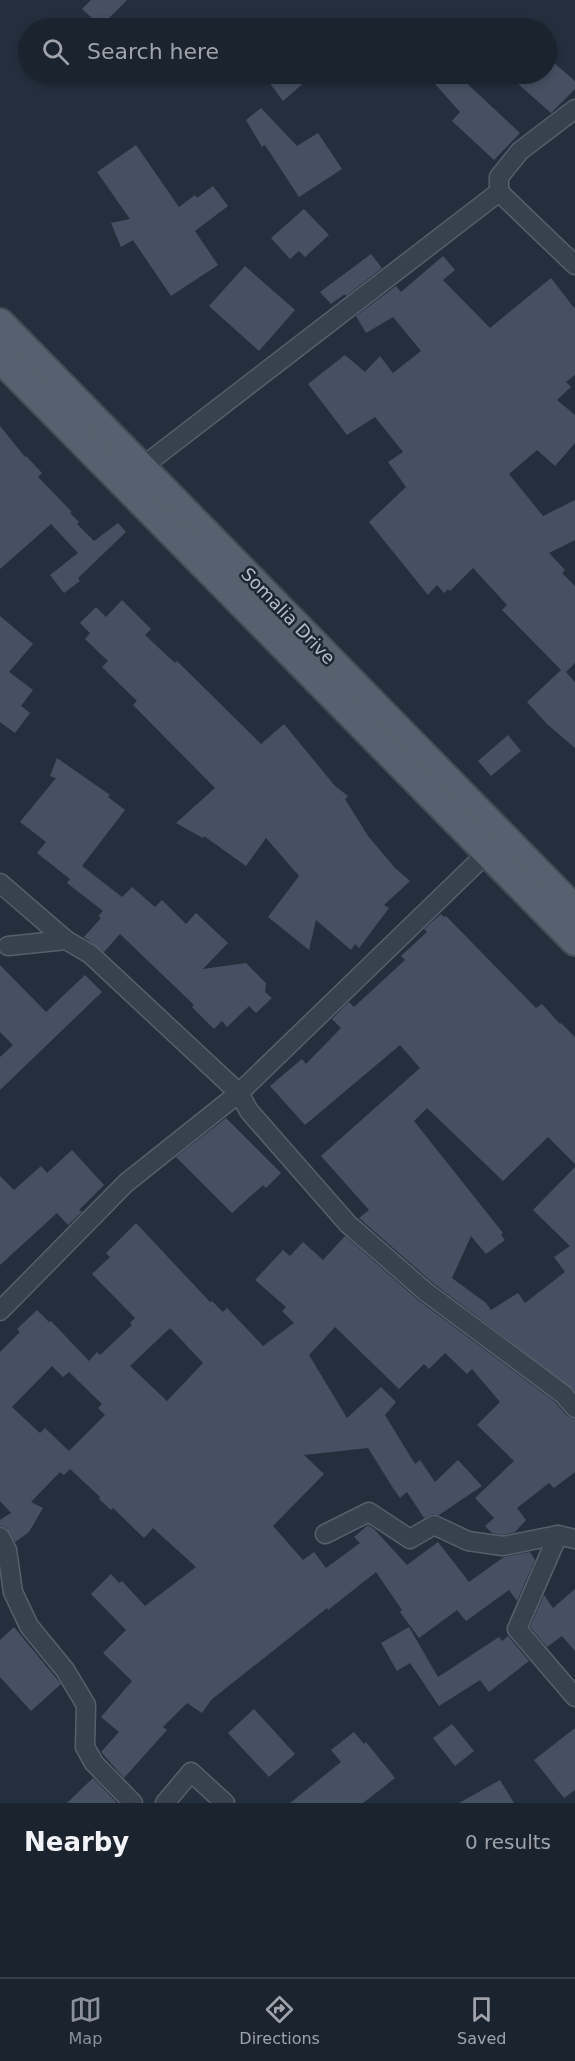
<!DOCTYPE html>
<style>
:root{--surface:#1b232e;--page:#282f3a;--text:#f1f3f6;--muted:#a0a4aa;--line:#39404a;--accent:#8c9099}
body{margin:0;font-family:"DejaVu Sans",sans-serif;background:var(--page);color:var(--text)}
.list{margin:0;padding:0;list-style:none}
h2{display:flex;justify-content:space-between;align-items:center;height:78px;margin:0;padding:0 24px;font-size:26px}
h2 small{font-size:20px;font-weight:400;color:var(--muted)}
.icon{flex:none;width:33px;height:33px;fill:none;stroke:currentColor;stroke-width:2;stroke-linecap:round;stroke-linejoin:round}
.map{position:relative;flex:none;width:575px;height:1803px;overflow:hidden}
.search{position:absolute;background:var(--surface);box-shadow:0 3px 9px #0003;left:18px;right:18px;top:18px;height:66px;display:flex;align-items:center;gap:15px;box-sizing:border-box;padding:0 21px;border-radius:33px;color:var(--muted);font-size:22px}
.sheet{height:174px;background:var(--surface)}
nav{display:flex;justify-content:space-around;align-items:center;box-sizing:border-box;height:84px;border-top:2px solid var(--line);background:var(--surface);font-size:16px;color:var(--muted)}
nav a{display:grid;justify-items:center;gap:3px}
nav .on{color:var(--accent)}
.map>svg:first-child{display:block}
</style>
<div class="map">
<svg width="575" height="1803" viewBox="0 0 575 1803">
<rect width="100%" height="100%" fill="#242f3e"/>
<g fill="#455162" fill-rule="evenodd">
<path d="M 91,0 L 127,0 L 101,26 L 82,9 Z"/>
<path d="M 546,56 L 575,81 L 575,89 L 551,113 L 507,74 L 546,74 Z"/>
<path d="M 263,74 L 314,74 L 283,101 Z"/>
<path d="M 426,74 L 457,74 L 520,133 L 494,160 L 452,121 L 460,112 Z"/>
<path d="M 261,108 L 297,146 L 318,133 L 342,169 L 299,197 L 265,145 L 262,147 L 246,120 Z"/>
<path d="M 136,145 L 179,207 L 195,195 L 197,198 L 213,186 L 228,206 L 195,231 L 218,265 L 171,296 L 133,240 L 121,247 L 111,223 L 130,219 L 97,172 Z"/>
<path d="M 304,209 L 329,235 L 305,257 L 299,251 L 290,259 L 271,238 Z"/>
<path d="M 371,254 L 382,268 L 346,296 L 345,294 L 331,304 L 320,292 Z"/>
<path d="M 443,256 L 455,270 L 443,280 L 490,328 L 551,278 L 575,309 L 575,375 L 566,382 L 571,387 L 557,400 L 575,415 L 575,443 L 555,466 L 537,450 L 509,474 L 543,516 L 575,500 L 575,540 L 549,553 L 565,570 L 562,573 L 575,586 L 575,663 L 566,672 L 575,682 L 575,748 L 547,724 L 527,702 L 561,670 L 502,610 L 507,605 L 473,568 L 450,591 L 448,589 L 444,593 L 437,585 L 428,595 L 369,522 L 406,487 L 388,462 L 403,452 L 375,417 L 347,435 L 308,384 L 345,355 L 365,372 L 380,356 L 393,373 L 421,351 L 393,317 L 366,333 L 356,316 L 396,286 L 401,292 Z"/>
<path d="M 245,266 L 295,310 L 259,351 L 209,306 Z"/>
<path d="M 0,426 L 25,457 L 26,456 L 42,473 L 38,477 L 72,512 L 70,513 L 79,522 L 77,524 L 94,541 L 118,523 L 126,532 L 78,578 L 80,581 L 64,593 L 50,575 L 78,553 L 51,524 L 0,569 Z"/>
<path d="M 122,600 L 151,629 L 145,635 L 175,663 L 177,661 L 261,744 L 284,724 L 335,786 L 348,796 L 345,799 L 368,836 L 395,868 L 410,881 L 384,905 L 389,908 L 359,948 L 355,944 L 351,950 L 316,920 L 309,950 L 268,917 L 299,876 L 266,838 L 246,866 L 204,836 L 203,838 L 176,823 L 215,788 L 133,705 L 137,701 L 102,667 L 108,661 L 85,639 L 90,633 L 80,623 L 96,607 L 106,617 Z"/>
<path d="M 0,616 L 33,644 L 9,672 L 33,690 L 21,706 L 30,713 L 15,733 L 0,722 Z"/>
<path d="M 508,735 L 521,751 L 491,776 L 478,761 Z"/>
<path d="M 57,758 L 110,795 L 108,797 L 125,810 L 82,866 L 122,897 L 132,887 L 155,907 L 162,900 L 186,924 L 196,913 L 228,943 L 203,969 L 246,963 L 266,983 L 265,992 L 272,998 L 256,1013 L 249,1006 L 227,1027 L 222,1021 L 214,1029 L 192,1007 L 194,1005 L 120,934 L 104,952 L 84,937 L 101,918 L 98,916 L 103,911 L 67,883 L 70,879 L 37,853 L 46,842 L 20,822 L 56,778 L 50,776 Z"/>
<path d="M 441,914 L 444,917 L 446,916 L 536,1008 L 542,1004 L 560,1024 L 561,1023 L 575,1037 L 575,1164 L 548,1137 L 503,1181 L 427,1108 L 414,1121 L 503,1233 L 501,1235 L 505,1240 L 486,1254 L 471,1236 L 452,1278 L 486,1303 L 491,1310 L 518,1293 L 525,1303 L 565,1272 L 554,1257 L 570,1246 L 533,1210 L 575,1167 L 575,1391 L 433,1283 L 359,1218 L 369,1210 L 321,1156 L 420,1068 L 400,1045 L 305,1125 L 270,1086 L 302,1059 L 306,1064 L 341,1028 L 332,1019 L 349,1002 L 354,1007 L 405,960 L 401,956 L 427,932 L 424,929 Z"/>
<path d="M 0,965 L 46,1012 L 85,975 L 102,992 L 0,1090 L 0,1057 L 13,1045 L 0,1032 Z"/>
<path d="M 226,1118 L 281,1173 L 266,1188 L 263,1185 L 232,1213 L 176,1157 Z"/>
<path d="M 72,1150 L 104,1185 L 79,1210 L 82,1212 L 68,1225 L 57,1213 L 0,1265 L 0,1176 L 14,1190 L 41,1166 L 47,1173 Z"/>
<path d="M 136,1223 L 210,1302 L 212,1301 L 223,1312 L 227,1308 L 263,1346 L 294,1323 L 282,1311 L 286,1307 L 255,1280 L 283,1250 L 290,1256 L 303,1242 L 323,1260 L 345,1236 L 419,1301 L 555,1402 L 567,1416 L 575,1419 L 575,1472 L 554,1488 L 549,1483 L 517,1508 L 526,1520 L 515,1532 L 503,1535 L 492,1533 L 485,1526 L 494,1518 L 475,1498 L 514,1461 L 477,1425 L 500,1402 L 472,1369 L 467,1374 L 445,1353 L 429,1369 L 424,1364 L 399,1389 L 335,1327 L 309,1355 L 347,1418 L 381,1387 L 396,1402 L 385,1415 L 415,1464 L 420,1460 L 435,1482 L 458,1460 L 482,1486 L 439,1515 L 433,1514 L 424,1518 L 407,1492 L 400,1498 L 393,1488 L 368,1448 L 304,1455 L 324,1474 L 273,1526 L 303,1560 L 314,1552 L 326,1568 L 360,1543 L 354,1537 L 368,1525 L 375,1530 L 407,1565 L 438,1542 L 469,1582 L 504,1557 L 530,1552 L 535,1560 L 517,1601 L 509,1590 L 466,1621 L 457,1610 L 419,1638 L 400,1612 L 402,1610 L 376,1572 L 328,1610 L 327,1608 L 211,1700 L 202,1713 L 187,1703 L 163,1727 L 167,1730 L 124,1778 L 101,1752 L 119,1732 L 101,1717 L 132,1681 L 103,1653 L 126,1630 L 91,1594 L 111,1574 L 119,1583 L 122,1581 L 145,1606 L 196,1567 L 153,1528 L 144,1538 L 113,1508 L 111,1510 L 99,1499 L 100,1497 L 70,1469 L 64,1475 L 60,1472 L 31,1502 L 43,1508 L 29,1532 L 15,1542 L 6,1528 L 0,1526 L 0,1520 L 11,1513 L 0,1501 L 0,1352 L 20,1332 L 17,1329 L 37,1310 L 49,1322 L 51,1321 L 89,1361 L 97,1352 L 100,1355 L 132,1325 L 130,1323 L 135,1318 L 92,1274 L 110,1257 L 106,1253 ZM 170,1328 L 203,1363 L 167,1401 L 130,1366 ZM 52,1366 L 63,1377 L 69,1372 L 102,1404 L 98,1408 L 105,1415 L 69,1451 L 45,1428 L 40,1433 L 12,1407 Z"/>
<path d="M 575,1589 L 575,1651 L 562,1636 L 547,1647 L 530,1627 L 544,1595 L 553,1608 Z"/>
<path d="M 14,1627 L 61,1684 L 31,1711 L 0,1677 L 0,1640 Z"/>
<path d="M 409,1627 L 438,1677 L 499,1637 L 502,1641 L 508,1636 L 529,1661 L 489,1692 L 480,1680 L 439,1706 L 410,1663 L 397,1671 L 381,1643 Z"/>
<path d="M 254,1709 L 295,1754 L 269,1777 L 228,1733 Z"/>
<path d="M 452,1724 L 474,1751 L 455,1766 L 433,1738 Z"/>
<path d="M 575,1728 L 575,1790 L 564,1798 L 534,1760 Z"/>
<path d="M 354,1732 L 364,1744 L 366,1742 L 395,1778 L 363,1803 L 290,1803 L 341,1762 L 331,1750 Z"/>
<path d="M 93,1778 L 117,1803 L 67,1803 Z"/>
<path d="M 500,1780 L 514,1803 L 459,1803 Z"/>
</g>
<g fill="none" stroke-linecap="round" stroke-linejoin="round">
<g stroke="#565f6c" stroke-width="21">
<g id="street">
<path d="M 499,192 L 499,177 L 520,151 L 575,109"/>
<path d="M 142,467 L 499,192 L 575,265"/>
<path d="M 0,883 L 66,940"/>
<path d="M 8,946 L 66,940 L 90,954 L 239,1093 L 488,852"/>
<path d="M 0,1311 L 126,1183 L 239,1093 L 249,1111 L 348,1224 L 426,1292 L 563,1394 L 575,1408"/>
<path d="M 325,1534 L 369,1512 L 410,1539 L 434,1525 L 468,1541 L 503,1546 L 558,1535 L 575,1539"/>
<path d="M 558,1535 L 517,1629 L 575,1697"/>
<path d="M 0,1537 L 7,1550 L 13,1592 L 29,1626 L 65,1670 L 86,1705 L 85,1747 L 94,1763 L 133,1803"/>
<path d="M 165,1803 L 191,1772 L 225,1803"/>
</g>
</g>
<g stroke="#414a57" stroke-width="32">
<g id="primary">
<path d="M 0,323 L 575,910"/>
<path d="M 0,358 L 575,941"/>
</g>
</g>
<use href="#street" stroke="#38414e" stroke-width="18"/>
<use href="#primary" stroke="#56606e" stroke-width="28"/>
</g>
<g text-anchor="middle" stroke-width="5" stroke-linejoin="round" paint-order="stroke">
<g font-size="18" fill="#b4bcc9" stroke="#1d2633">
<text transform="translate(288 616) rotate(46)" y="6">Somalia Drive</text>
</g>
</g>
</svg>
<div class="search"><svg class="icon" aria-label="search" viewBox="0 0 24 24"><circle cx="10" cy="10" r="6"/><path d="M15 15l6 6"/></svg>Search here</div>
</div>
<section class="sheet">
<h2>Nearby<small>0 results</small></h2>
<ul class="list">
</ul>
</section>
<nav>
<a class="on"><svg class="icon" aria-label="map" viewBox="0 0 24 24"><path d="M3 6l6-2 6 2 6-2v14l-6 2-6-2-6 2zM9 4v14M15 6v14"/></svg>Map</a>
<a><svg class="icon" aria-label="directions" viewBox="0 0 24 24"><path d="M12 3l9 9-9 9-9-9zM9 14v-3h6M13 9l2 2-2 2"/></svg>Directions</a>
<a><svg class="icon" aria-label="saved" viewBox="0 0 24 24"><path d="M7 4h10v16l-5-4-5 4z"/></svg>Saved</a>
</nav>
